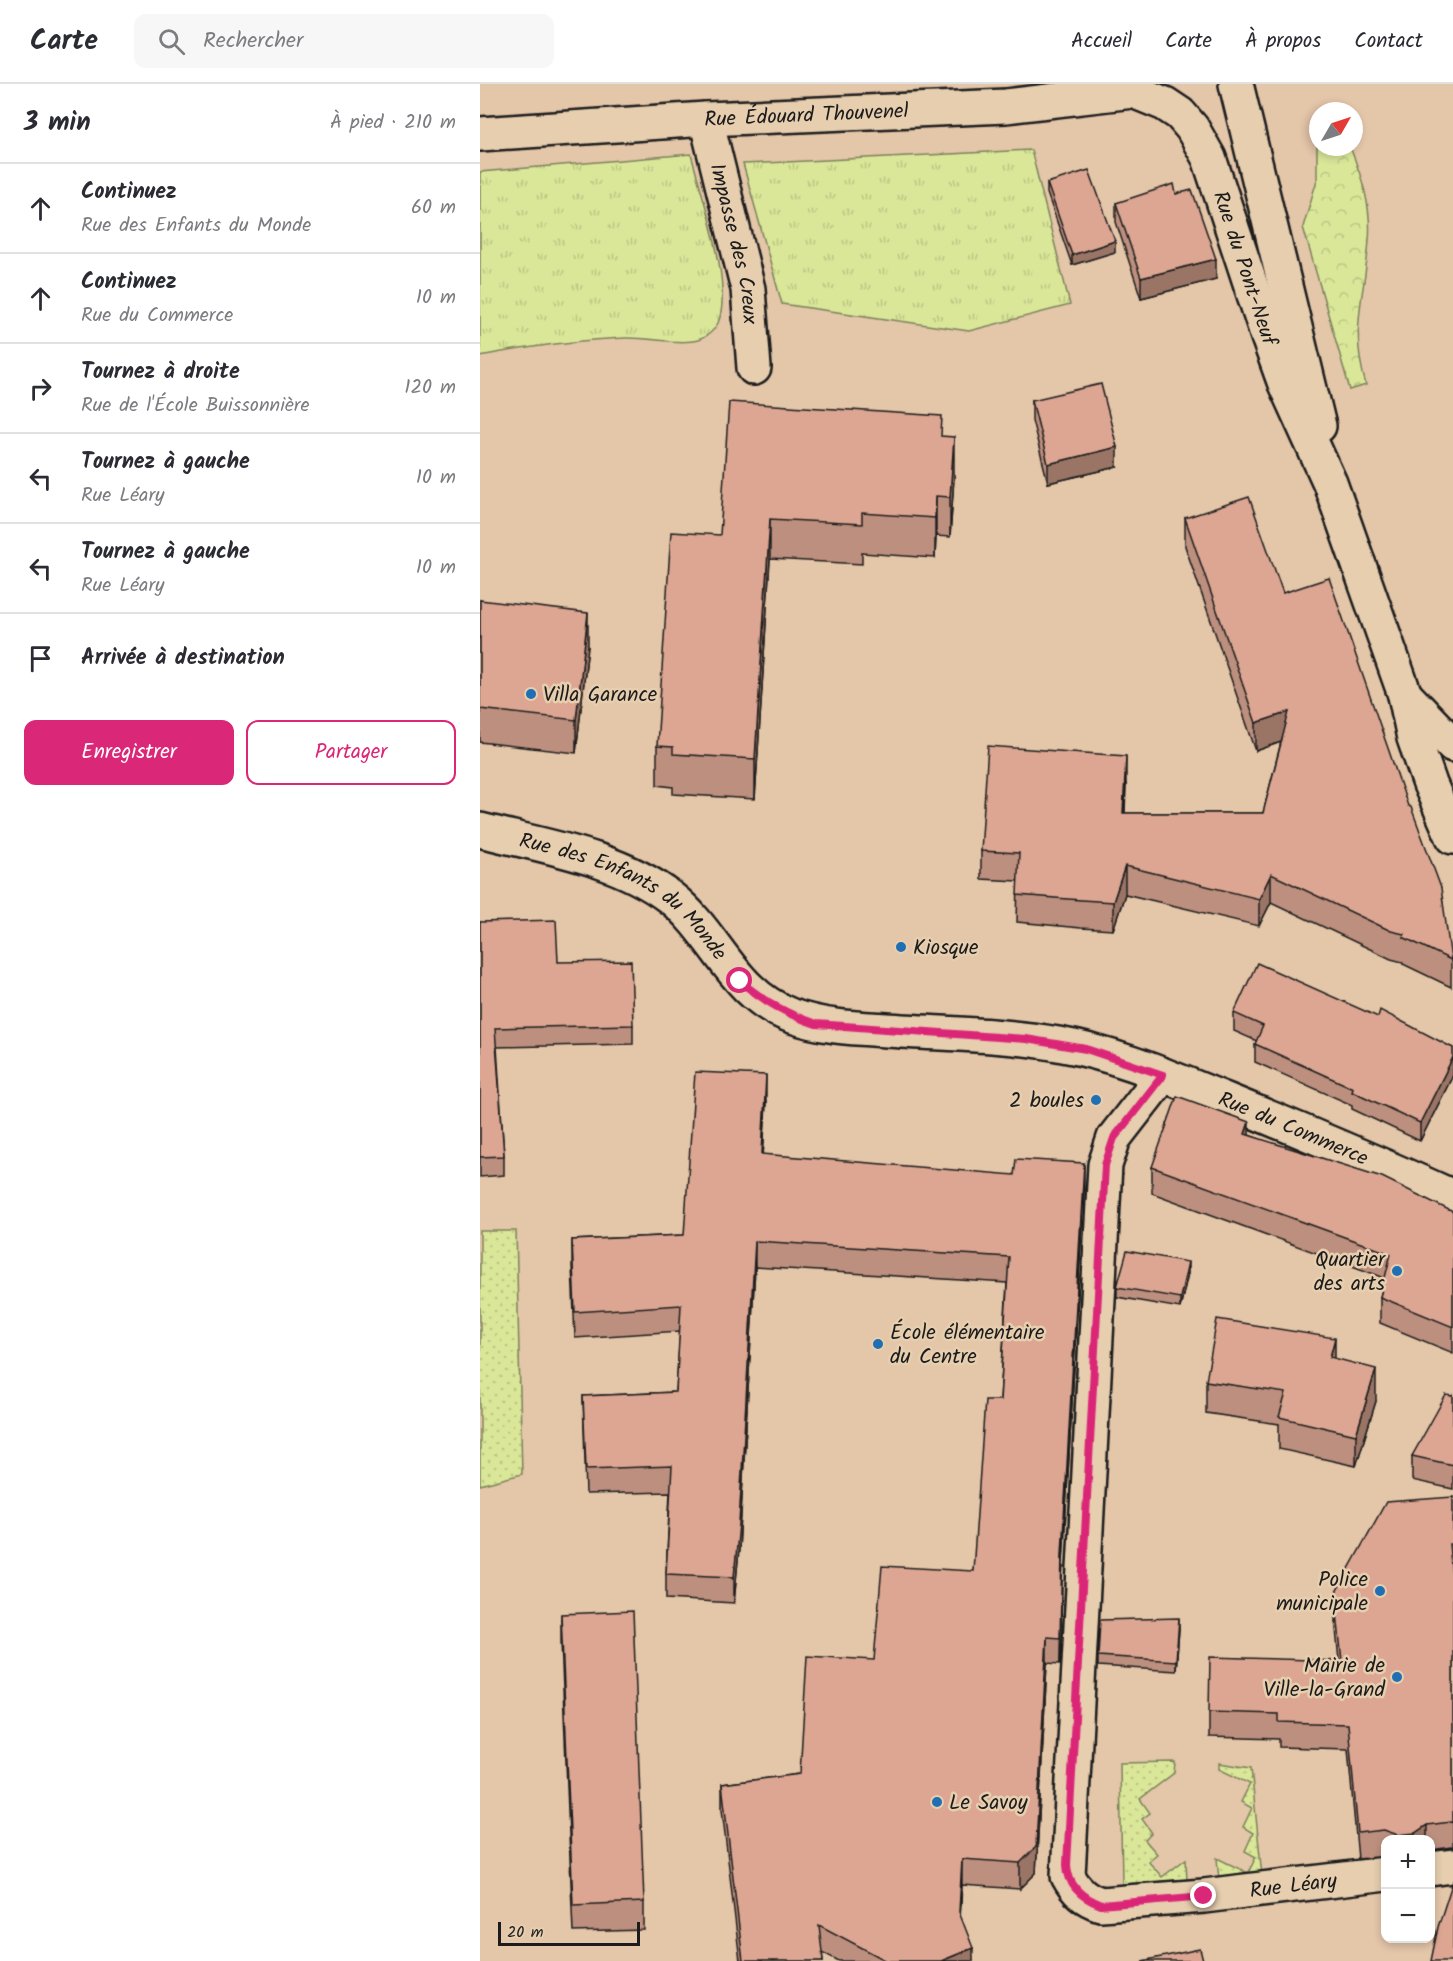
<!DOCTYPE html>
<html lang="fr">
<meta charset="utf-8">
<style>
:root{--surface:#fff;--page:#f7f7f7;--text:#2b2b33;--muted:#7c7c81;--line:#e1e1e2;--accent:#db2777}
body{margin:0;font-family:Kalam,sans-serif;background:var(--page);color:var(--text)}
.controls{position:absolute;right:18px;bottom:18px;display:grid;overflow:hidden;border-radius:12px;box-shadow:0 3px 9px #0003}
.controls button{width:54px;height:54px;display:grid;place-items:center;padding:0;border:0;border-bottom:2px solid var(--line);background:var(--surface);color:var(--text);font:30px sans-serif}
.compass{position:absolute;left:829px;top:18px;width:54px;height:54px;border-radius:50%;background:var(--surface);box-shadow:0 3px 9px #0003;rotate:51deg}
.scale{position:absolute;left:18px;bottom:15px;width:142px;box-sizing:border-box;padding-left:6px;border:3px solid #1c1c1c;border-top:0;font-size:16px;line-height:21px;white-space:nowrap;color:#1c1c1c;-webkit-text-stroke:4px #e6ceaf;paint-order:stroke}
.stop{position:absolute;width:18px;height:18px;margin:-14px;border:4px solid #db2777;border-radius:50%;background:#fff}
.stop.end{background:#db2777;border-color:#fff;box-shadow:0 2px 6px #0008}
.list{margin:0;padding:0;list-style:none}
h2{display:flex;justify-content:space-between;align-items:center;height:78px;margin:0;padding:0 24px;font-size:26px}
h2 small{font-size:20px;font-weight:400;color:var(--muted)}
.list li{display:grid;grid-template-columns:39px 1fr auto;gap:18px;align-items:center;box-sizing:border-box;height:90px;padding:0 24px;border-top:2px solid var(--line)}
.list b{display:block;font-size:22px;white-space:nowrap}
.list p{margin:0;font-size:20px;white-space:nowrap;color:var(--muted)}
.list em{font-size:20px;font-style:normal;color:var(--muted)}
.actions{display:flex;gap:12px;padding:18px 24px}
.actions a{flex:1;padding:14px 0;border:2px solid var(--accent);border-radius:12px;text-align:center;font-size:21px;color:var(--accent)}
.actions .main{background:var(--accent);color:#fff}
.icon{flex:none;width:33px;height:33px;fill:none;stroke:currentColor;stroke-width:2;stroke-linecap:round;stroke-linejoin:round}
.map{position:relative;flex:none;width:973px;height:1877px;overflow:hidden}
header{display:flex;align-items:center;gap:36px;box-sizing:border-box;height:84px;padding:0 30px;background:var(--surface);border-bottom:2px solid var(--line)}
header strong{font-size:28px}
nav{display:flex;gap:33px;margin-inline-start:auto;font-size:21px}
.search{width:420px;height:54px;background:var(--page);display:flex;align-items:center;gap:15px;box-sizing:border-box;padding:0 21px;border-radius:12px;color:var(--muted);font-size:22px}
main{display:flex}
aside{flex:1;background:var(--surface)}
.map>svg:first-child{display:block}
</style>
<header>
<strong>Carte</strong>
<div class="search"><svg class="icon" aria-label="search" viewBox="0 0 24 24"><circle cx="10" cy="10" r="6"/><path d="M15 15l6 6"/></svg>Rechercher</div>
<nav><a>Accueil</a><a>Carte</a><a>À propos</a><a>Contact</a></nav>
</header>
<main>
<aside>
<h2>3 min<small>À pied · 210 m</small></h2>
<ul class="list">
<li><svg class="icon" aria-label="ahead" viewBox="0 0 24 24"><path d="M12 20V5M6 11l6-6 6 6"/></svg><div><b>Continuez</b><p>Rue des Enfants du Monde</p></div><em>60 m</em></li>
<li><svg class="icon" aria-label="ahead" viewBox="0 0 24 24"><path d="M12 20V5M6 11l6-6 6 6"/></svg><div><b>Continuez</b><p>Rue du Commerce</p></div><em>10 m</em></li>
<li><svg class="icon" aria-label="right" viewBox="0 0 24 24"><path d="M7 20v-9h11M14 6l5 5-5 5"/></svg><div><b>Tournez à droite</b><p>Rue de l'École Buissonnière</p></div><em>120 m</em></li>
<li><svg class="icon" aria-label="left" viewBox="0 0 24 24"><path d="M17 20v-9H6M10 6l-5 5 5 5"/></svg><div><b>Tournez à gauche</b><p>Rue Léary</p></div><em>10 m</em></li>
<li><svg class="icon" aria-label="left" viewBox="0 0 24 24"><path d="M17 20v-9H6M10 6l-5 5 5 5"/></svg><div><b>Tournez à gauche</b><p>Rue Léary</p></div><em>10 m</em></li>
<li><svg class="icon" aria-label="arrive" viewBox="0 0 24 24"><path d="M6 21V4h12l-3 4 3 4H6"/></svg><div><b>Arrivée à destination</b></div></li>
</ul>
<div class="actions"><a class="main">Enregistrer</a><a>Partager</a></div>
</aside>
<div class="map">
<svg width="973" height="1877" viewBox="0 0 973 1877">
<defs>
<pattern id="grass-tufts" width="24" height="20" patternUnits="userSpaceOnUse" patternTransform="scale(1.5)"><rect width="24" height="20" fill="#dae799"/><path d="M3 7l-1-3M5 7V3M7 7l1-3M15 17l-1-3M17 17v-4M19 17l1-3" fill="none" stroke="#bac683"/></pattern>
<pattern id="park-crowns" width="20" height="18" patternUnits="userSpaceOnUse" patternTransform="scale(1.5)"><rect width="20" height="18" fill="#dae799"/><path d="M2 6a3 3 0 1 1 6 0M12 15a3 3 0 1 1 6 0" fill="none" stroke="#bac683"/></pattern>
<pattern id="garden-dots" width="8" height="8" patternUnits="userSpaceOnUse" patternTransform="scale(1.5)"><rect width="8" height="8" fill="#dae799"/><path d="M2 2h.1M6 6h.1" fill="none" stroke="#bac683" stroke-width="1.8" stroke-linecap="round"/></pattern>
</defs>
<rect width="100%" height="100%" fill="#e4c6a9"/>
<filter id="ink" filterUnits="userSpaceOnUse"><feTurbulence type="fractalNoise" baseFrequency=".0167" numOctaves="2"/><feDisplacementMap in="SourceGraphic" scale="12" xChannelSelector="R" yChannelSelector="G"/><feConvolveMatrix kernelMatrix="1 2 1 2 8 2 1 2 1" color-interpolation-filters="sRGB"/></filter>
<g filter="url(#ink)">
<g fill="url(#grass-tufts)" stroke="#7b825a" stroke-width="1.5">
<path d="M 551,66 L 590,221 L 489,247 L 302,220 L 263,80 Z"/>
<path d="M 211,70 C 221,111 254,200 238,239 C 234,247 226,253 218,256 C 198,261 166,253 145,254 C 96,256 48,263 0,272 L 0,88 Z"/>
</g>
<path fill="url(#park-crowns)" stroke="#7b825a" stroke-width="1.5" d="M 837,58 L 838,63 L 870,63 C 882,93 892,124 889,156 C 885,212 869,244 886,301 L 870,306 L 823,143 L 837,96 Z"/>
<g fill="url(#garden-dots)" stroke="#7b825a" stroke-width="1.5">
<path d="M 0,1147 L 36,1147 L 42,1390 L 0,1401 Z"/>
<path d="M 695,1678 L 694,1689 L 660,1715 L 670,1729 L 662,1735 L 672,1749 L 665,1756 L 677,1770 L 668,1777 L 682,1793 L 706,1775 L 707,1799 L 642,1800 L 640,1679 Z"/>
<path d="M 739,1679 L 771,1684 L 782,1792 L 739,1796 L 737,1774 L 768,1789 L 776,1773 L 765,1767 L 773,1749 L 763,1743 L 772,1724 L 761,1718 L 770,1700 L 739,1685 Z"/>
</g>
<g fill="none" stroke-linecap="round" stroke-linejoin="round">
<g stroke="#1c1c1c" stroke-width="38">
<g id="street">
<path id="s1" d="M 226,35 L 268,205 L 274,284"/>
<path id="s2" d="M 683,991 L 634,1054 L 625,1081 L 588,1792 C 596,1807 605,1815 621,1820 L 724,1812 L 906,1790"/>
<path d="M 950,1785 L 973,1782"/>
</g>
</g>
<g stroke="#1c1c1c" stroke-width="38">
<g id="secondary">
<path d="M 756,0 L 839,342"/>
<path id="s3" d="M 0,50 L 226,35 L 526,22 L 653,7 L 685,20 L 700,30 L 712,44 L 729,74 L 787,250 L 805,300 L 850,399 L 925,611 L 934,654 L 950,700 L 973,753"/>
<path d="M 925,611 L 973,661"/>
<path id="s4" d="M 0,746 C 63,762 138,773 191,814 C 237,850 252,910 312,932 C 343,943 374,944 407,946 C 464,950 522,950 578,960 C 637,970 691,994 746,1016 C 822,1047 898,1079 973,1113"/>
</g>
</g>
<use href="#street" stroke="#e6ceaf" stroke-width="33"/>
<use href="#secondary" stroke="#e6ceaf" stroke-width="33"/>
</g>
<g fill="#bd8f7e" stroke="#1c1c1c" stroke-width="1.5">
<path d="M 567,99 L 635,168 L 592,181 L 567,109 Z"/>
<path d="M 696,110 L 736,195 L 661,214 L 636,138 L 636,119 Z"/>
<path d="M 552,316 L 637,383 L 568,399 L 552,336 Z"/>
<path d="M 462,353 L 474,393 L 470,453 L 456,452 L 455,474 L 382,469 L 382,480 L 290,475 L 275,715 L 193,710 L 193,703 L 177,701 L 177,662 L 240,451 Z"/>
<path d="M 705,434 L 803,509 L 971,876 L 971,903 L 923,880 L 923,878 L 911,875 L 791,818 L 779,842 L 645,810 L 633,846 L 601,844 L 537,838 L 538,797 L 501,795 L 501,767 L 646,700 L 645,729 L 783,729 L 801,658 L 776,667 L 705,462 Z"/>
<path d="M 0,516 L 108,562 L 96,669 L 0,658 Z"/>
<path d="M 0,838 L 78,878 L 153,941 L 153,960 L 17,963 L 24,1072 L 24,1091 L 0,1093 Z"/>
<path d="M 754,929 L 898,933 L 973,964 L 973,991 L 940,1057 L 872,1025 L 872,1021 L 775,978 L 775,960 L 777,957 L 754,947 Z"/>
<path d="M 286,1017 L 283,1071 L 604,1104 L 582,1496 L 580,1580 L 567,1579 L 556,1789 L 540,1805 L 482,1801 L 480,1832 L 493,1877 L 359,1877 L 342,1868 L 343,1877 L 260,1877 L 242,1725 L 242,1700 L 320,1690 L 394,1576 L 493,1487 L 520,1316 L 527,1199 L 275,1183 L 259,1465 L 254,1519 L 186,1515 L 186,1490 L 190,1408 L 106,1410 L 103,1312 L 196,1308 L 200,1247 L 95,1254 L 92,1182 L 92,1156 L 204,1151 Z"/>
<path d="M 769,1051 L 973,1128 L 973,1269 L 900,1239 L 900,1213 L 905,1194 L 672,1109 L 672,1083 Z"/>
<path d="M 708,1189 L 700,1224 L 637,1213 L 637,1203 Z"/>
<path d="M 855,1275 L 896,1317 L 876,1382 L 799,1365 L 799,1340 L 726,1329 L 726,1297 Z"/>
<path d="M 973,1312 L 973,1405 L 932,1396 L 932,1372 Z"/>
<path d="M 973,1413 L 973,1486 L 971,1486 L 973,1504 L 973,1764 L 971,1763 L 951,1766 L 951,1755 L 906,1755 L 906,1772 L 878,1775 L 868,1665 L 799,1663 L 799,1655 L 729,1653 L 729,1628 L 859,1577 L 855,1535 L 855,1510 Z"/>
<path d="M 81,1530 L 164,1818 L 164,1846 L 93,1848 L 81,1557 Z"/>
<path d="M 699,1544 L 696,1587 L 618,1582 L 618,1572 Z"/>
</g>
<g fill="#9a7466" stroke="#1c1c1c" stroke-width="1.5">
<path d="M 635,157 L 635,168 L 592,181 L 592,171 Z"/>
<path d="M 736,175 L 736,195 L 661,214 L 661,194 Z"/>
<path d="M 474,353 L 474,393 L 470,453 L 470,413 Z"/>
<path d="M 637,363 L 637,383 L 568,399 L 568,380 Z"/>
<path d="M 456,412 L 456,452 L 455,474 L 455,434 Z"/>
<path d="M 290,435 L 290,475 L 275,715 L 275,675 Z"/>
<path d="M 108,529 L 108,562 L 96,669 L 96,636 Z"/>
<path d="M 809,628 L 809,655 L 776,667 L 776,639 Z"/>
<path d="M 646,672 L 646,700 L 643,757 L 643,729 Z"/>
<path d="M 645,782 L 645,810 L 633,846 L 633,818 Z"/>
<path d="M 791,790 L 791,818 L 779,842 L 779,815 Z"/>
<path d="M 973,973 L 973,991 L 940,1057 L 940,1039 Z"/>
<path d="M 286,991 L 286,1017 L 282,1096 L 282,1070 Z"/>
<path d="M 769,1038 L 769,1064 L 765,1050 Z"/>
<path d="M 604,1079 L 604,1104 L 582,1496 L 580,1580 L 582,1470 Z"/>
<path d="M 275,1157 L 275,1183 L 259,1465 L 254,1519 L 254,1493 Z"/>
<path d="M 708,1178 L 708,1189 L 700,1224 L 700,1214 Z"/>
<path d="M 855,1254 L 855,1286 L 850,1273 Z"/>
<path d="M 896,1285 L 896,1317 L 876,1382 L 876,1351 Z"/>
<path d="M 699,1534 L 699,1544 L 696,1587 L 696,1577 Z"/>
<path d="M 567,1553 L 567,1579 L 556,1789 L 540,1805 L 540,1779 Z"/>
<path d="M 947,1741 L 947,1755 L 935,1755 L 935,1749 Z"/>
<path d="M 482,1775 L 482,1801 L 479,1854 L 479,1828 Z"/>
<path d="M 493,1864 L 493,1877 L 461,1877 Z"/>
</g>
<g fill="#dca692" stroke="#1c1c1c" stroke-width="1.5">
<path d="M 609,86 L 635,157 L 592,171 L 567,99 Z"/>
<path d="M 694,100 L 696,110 L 712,106 L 736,175 L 661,194 L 636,119 Z"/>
<path d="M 621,300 L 637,363 L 568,380 L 552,316 Z"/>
<path d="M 249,318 L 462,332 L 461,352 L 474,353 L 470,413 L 456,412 L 455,434 L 382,429 L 382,440 L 290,435 L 275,675 L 193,670 L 193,663 L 177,662 L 191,448 L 240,451 Z"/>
<path d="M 769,413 L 803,509 L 849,494 L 928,722 L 931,723 L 961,804 L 971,876 L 923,853 L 924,850 L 911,847 L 791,790 L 779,815 L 645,782 L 633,818 L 601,816 L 537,811 L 539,769 L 501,767 L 508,662 L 646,672 L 643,729 L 783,729 L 809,628 L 776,639 L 705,434 Z"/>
<path d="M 0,516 L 108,529 L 96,636 L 0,625 Z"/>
<path d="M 76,836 L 78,878 L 151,877 L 153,941 L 15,944 L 24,1072 L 0,1073 L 0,838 Z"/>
<path d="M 777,879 L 898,933 L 900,926 L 973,964 L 973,973 L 940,1039 L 872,1007 L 873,1004 L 775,960 L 783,942 L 754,929 Z"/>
<path d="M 215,988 L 286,991 L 282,1070 L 534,1091 L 536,1075 L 604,1079 L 582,1470 L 580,1554 L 567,1553 L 556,1763 L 540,1779 L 482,1775 L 479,1828 L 493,1864 L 461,1877 L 407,1877 L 339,1841 L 343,1877 L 263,1877 L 242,1700 L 320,1690 L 327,1572 L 394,1576 L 402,1482 L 493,1487 L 505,1316 L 520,1316 L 529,1173 L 275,1157 L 259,1440 L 254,1493 L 186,1490 L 192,1382 L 106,1385 L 103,1312 L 196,1308 L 201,1221 L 95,1228 L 92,1156 L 204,1151 Z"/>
<path d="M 697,1012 L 769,1038 L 765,1050 L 902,1093 L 973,1128 L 973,1243 L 900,1213 L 911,1170 L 672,1083 Z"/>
<path d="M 647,1167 L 708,1178 L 700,1214 L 637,1203 Z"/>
<path d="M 737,1235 L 855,1254 L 850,1273 L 896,1285 L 876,1351 L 799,1333 L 806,1309 L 726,1297 Z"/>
<path d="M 966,1311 L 973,1312 L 973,1381 L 932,1372 Z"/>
<path d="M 973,1413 L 973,1461 L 969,1460 L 973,1504 L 973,1739 L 971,1738 L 947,1741 L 935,1749 L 918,1751 L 904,1746 L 878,1749 L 868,1640 L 799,1638 L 799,1630 L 729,1628 L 730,1573 L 862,1577 L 855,1510 L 906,1418 Z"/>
<path d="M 153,1527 L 164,1818 L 93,1821 L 81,1530 Z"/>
<path d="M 699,1534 L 696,1577 L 618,1572 L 620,1536 Z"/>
<path d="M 973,1797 L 973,1877 L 951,1877 L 958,1843 Z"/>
<path d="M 720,1865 L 723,1877 L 662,1877 Z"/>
</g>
</g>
<g fill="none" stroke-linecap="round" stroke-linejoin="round" filter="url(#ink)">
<path stroke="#db2777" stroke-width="8" d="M 260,897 C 284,917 306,930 336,940 L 546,955 L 606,965 L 683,991 L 634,1054 L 625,1081 L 587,1781 C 588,1802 602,1814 621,1821 L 724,1812"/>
</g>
<g fill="#1f6fb2" stroke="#e6ceaf" stroke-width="2">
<circle cx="51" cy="610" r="6"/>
<circle cx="421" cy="863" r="6"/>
<circle cx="616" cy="1016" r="6"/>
<circle cx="917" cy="1187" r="6"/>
<circle cx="398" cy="1260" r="6"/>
<circle cx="900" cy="1507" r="6"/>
<circle cx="917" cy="1593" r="6"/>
<circle cx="457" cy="1718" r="6"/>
</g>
<g text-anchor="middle" stroke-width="5" stroke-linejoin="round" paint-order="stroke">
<g font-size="21" fill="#1c1c1c" stroke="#e6ceaf">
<text dy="7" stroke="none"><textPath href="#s3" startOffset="327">Rue Édouard Thouvenel</textPath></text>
<text dy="7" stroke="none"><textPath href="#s1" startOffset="128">Impasse des Creux</textPath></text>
<text dy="7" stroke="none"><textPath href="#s3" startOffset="876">Rue du Pont-Neuf</textPath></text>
<text dy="7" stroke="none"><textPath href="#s4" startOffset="162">Rue des Enfants du Monde</textPath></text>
<text dy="7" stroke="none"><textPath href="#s4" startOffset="894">Rue du Commerce</textPath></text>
<text dy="7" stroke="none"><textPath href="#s2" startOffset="1058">Rue Léary</textPath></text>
</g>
<g font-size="21" fill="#1c1c1c" stroke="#e6ceaf" text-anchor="start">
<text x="63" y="617">Villa Garance</text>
<text x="433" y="870">Kiosque</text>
<text x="604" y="1023" text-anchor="end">2 boules</text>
<text x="905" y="1182" text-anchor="end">Quartier<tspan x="905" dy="24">des arts</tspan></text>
<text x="410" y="1255">École élémentaire<tspan x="410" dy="24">du Centre</tspan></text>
<text x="888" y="1502" text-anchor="end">Police<tspan x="888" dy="24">municipale</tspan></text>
<text x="905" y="1588" text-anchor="end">Mairie de<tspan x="905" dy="24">Ville-la-Grand</tspan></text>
<text x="469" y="1725">Le Savoy</text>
</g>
</g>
</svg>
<div class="controls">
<button>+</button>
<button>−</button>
</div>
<svg class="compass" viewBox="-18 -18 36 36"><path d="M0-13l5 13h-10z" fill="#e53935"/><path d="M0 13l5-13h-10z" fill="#7c7c81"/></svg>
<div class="scale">20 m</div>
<div class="stop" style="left:260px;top:897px"></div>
<div class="stop end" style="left:724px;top:1812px"></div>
</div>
</main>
